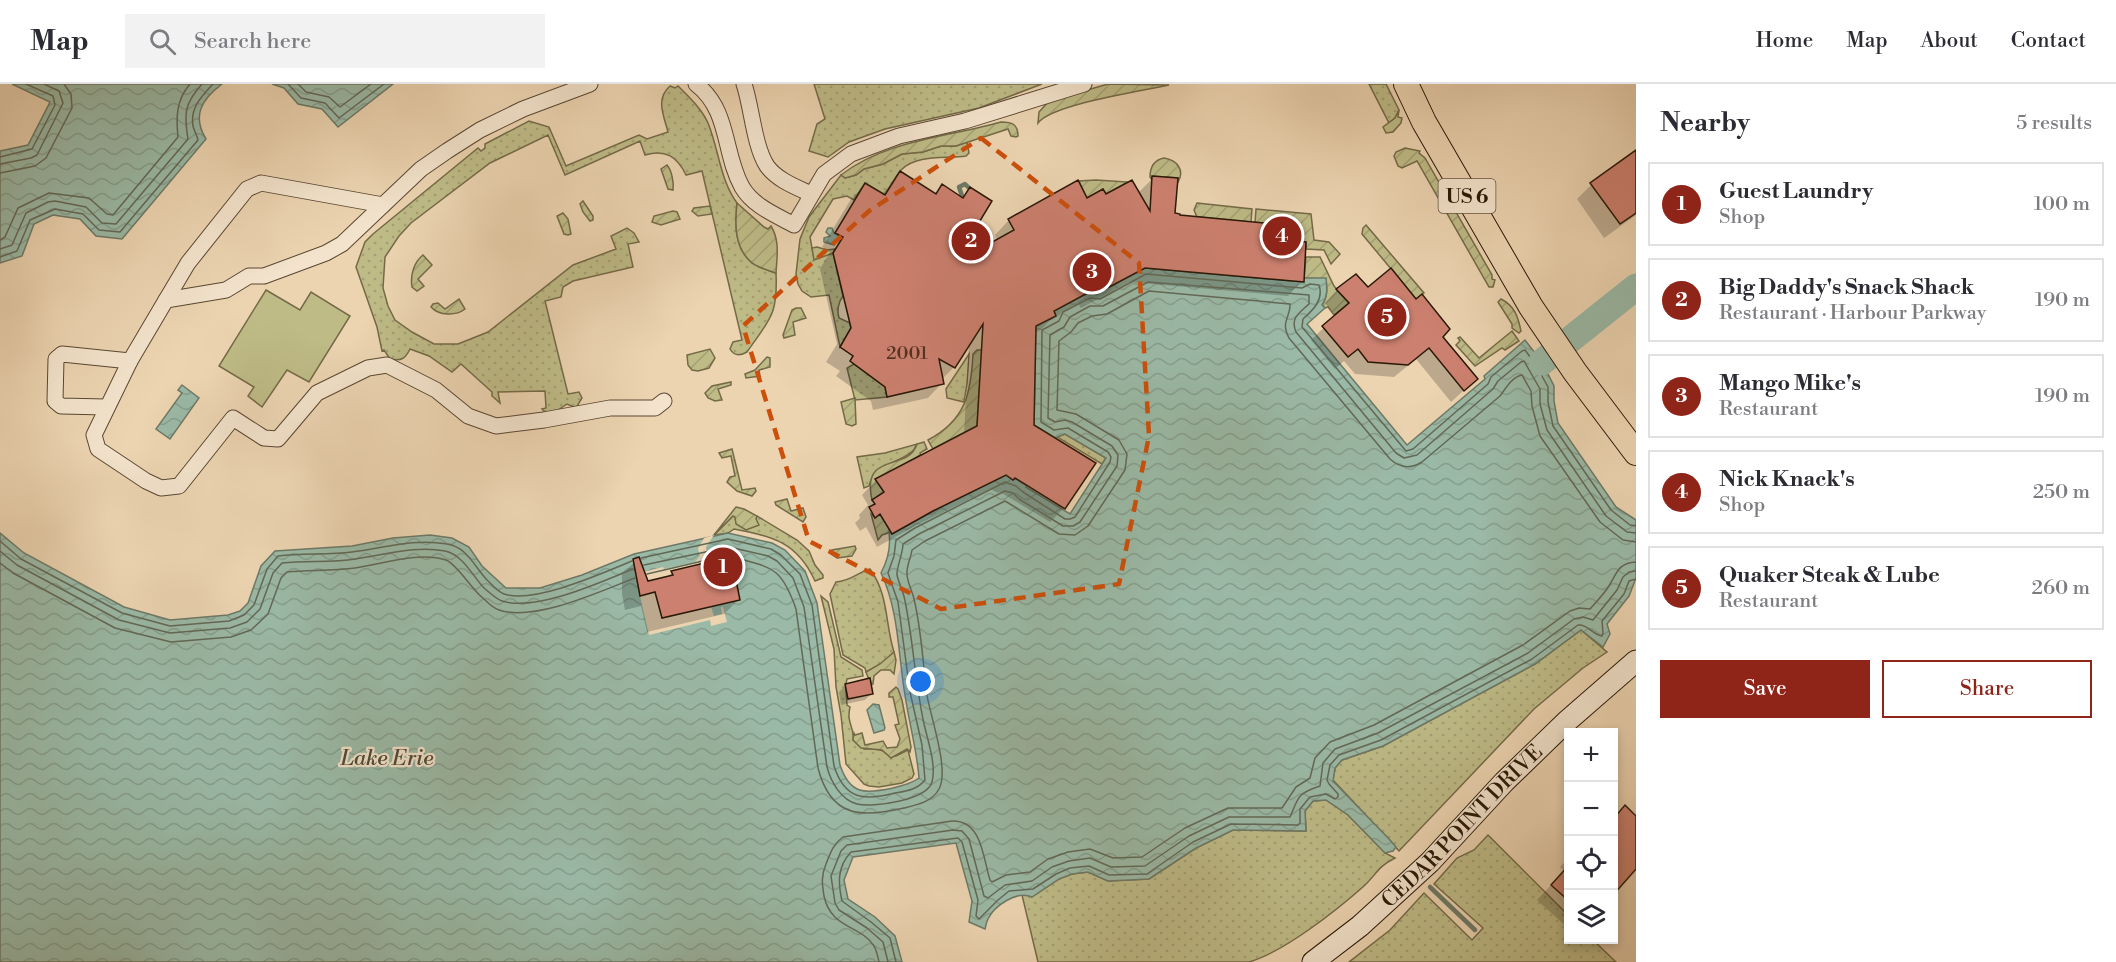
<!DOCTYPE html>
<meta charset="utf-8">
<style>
:root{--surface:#fff;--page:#f2f2f3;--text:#2b2b33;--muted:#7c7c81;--line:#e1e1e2;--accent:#8f2418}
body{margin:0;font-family:"Libre Bodoni",serif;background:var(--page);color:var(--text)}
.controls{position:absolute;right:18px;bottom:18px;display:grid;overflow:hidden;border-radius:0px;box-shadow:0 3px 9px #0003}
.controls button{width:54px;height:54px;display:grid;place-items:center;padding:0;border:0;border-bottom:2px solid var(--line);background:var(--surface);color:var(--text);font:30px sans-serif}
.you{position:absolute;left:921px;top:598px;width:21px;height:21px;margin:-15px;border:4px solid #fff;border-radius:50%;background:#1a73e8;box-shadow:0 0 0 9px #1a73e833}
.badge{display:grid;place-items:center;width:39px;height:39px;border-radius:50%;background:var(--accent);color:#fff;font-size:20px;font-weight:700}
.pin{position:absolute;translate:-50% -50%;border:3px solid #fff;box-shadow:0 2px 6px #0006}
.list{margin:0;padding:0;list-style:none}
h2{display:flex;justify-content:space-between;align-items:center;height:78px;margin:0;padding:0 24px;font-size:26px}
h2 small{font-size:20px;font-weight:400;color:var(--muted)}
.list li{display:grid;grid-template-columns:39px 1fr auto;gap:18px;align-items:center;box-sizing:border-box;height:84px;margin:0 12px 12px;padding:0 12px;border:2px solid var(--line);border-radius:0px}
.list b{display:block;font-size:22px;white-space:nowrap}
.list p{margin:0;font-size:20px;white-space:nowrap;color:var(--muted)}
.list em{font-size:20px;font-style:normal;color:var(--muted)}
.actions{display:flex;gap:12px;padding:18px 24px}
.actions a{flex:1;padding:14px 0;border:2px solid var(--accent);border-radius:0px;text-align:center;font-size:21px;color:var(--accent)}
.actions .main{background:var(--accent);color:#fff}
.icon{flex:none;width:33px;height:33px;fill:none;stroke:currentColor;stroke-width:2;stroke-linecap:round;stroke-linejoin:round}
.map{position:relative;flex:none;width:1636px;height:878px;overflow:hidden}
header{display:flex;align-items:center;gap:36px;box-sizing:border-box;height:84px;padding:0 30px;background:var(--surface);border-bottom:2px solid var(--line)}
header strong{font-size:28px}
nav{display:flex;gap:33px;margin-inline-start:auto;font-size:21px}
.search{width:420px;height:54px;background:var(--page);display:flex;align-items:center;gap:15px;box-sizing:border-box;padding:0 21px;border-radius:0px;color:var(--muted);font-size:22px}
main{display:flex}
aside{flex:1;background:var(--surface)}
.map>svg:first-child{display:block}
</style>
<header>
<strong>Map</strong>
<div class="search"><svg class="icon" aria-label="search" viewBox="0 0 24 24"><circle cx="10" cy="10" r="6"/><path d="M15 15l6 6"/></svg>Search here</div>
<nav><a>Home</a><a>Map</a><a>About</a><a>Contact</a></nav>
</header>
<main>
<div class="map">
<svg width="1636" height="878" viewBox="0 0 1636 878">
<defs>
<pattern id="grass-dots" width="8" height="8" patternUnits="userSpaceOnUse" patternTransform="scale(1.5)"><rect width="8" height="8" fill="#bebb87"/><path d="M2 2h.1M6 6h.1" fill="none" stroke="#a3a073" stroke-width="1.8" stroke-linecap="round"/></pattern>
<pattern id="garden-furrows" width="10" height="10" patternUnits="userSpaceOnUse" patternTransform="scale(1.5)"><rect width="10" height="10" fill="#bebb87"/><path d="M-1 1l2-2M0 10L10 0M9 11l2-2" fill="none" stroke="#a3a073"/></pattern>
<pattern id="water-waves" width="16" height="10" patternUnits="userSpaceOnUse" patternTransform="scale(1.5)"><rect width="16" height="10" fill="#9ab9a6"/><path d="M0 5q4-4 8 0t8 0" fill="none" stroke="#859e8d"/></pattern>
</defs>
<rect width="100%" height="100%" fill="#ecd4b1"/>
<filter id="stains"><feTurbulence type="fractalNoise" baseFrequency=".00333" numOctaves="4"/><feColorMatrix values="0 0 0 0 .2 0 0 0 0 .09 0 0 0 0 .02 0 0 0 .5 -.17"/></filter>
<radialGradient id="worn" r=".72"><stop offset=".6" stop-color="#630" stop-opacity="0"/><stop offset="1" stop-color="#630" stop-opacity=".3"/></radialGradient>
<g fill="url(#grass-dots)" stroke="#746a47" stroke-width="1.5">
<path d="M 814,0 L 1042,0 L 979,24 L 885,45 L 849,58 L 828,73 L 809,67 L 817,40 L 825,35 Z"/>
<path d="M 1369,0 L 1386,0 L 1399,26 L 1395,34 L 1389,39 Z"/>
<path d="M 670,2 L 675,4 L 678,2 C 689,13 702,25 708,39 C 719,66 720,96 737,119 C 735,139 734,162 750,177 C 755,183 768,186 776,189 C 778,231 770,235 747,268 C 740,272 734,272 730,265 L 733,258 L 742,256 L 702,87 L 686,91 C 677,72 665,65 645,71 L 640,57 L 565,91 L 548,51 L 490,79 L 411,139 L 399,152 L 385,173 L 383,204 L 388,222 L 395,236 L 412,248 L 434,260 L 458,260 L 488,248 L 573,181 L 616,165 L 611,152 L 627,144 L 634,149 L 639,158 L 628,160 L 633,183 L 573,197 L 563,203 L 561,213 L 545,217 L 568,310 L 579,308 L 582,314 L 576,324 L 567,320 L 552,330 L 544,327 L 542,325 L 546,324 L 545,307 L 498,308 L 500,319 L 492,312 L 492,308 L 461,280 L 452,288 L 429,272 L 410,265 C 405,275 402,277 390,275 L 384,266 L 382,267 L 377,243 L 356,183 L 365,158 L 373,150 L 478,64 L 481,67 L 485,64 L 485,60 L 529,37 L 549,43 L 566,82 L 639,51 L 647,55 L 668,48 C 664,32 655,15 670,2 Z"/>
<path d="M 967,58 L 969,69 L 966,72 C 945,75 917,70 901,86 C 895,93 890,103 885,111 L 865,99 L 854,116 L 847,112 L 833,115 L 810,153 L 814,175 L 833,169 L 843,212 C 838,218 837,227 839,234 L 850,239 L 851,244 L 840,263 L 829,211 L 811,213 L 802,207 L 798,200 L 796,190 L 800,155 L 809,133 L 841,91 L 845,94 L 856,91 L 864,85 L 883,80 L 902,70 L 923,68 L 941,62 L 956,62 Z"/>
<path d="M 969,270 L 967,299 L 964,318 L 947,314 L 946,305 Z"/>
<path d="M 854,280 L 885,303 L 887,313 L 855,316 L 847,284 Z"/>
<path d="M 1065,350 L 1106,374 L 1102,380 L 1057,353 Z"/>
<path d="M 917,360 C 911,379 875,375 869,402 L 864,404 L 857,373 L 885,369 Z"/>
<path d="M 733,432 L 756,435 L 757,432 L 797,456 L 809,467 L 815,481 L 823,491 L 823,494 L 815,497 C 797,458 774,453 734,445 L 728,449 L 714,451 Z"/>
<path d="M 870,485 C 889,511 885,540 894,568 L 881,580 L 866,588 L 865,584 L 843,571 L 830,510 L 836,498 C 852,497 858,488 870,485 Z"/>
<path d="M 821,512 L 828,518 L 841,573 L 862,586 L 863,592 L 847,595 C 844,603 847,613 847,621 L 850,623 C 846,640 855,643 853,656 L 864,665 C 875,665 882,664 890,672 L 896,672 L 908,666 L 914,690 L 912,694 L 902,699 L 879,703 L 869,702 L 864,700 L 846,680 L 841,631 L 836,603 L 834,565 Z"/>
<path d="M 1581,546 L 1607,568 L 1583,584 L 1534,625 L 1399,767 L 1333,696 L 1335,684 L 1342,676 L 1383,662 L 1535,580 Z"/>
<path d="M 1326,716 L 1348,731 L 1385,769 L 1395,774 C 1377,783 1377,790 1364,802 C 1337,826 1284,868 1249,878 L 1038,878 L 1022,811 L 1028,811 L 1032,813 L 1059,795 L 1072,790 L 1088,788 L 1108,797 L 1149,795 L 1196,764 L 1233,746 L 1306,747 L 1305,727 L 1313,717 Z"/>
<path d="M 1488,751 L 1568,831 L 1568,856 L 1593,856 L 1616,878 L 1349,878 L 1390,846 L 1424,809 L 1472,856 L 1483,844 L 1434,800 L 1457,774 L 1474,766 Z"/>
</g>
<g fill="url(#garden-furrows)" stroke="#746a47" stroke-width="1.5">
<path d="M 1108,0 L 1169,1 C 1143,7 1052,20 1038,39 L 1039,28 L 1049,17 Z"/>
<path d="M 1399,26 L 1398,33 L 1402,34 L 1401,39 L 1393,48 L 1386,49 L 1383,43 L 1395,34 Z"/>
<path d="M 1001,38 C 1012,38 1018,40 1018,52 L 1016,53 L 1011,52 L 1008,45 L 956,62 L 941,62 L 923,68 L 902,70 L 883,80 L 864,85 L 856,91 L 845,94 L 841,91 C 886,56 948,53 1001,38 Z"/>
<path d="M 1405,64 L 1420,67 L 1419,69 L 1425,74 L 1492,191 L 1492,195 L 1495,196 L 1493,203 L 1489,203 L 1417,77 L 1402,84 L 1398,82 L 1394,72 L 1396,68 Z"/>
<path d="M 1164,74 C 1177,76 1185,86 1178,98 L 1178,94 L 1153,92 L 1152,96 L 1150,93 C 1150,82 1154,76 1164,74 Z"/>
<path d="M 667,81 C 672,87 674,99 673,106 L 668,105 L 661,85 Z"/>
<path d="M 1096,96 L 1128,98 L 1106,110 L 1103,105 L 1087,114 L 1079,97 Z"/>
<path d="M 583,117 L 593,132 L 593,136 L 590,137 L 583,128 L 580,120 Z"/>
<path d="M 737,119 L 764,143 L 768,145 L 771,142 C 780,157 777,172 776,189 C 768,186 755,183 750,177 C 734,162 735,139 737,119 Z"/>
<path d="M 1197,119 L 1252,125 L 1251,138 L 1197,133 L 1194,126 Z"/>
<path d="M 710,122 L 712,130 L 698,132 L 692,127 L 694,124 Z"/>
<path d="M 1256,125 L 1311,130 L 1314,156 L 1329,158 L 1340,170 L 1331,180 L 1324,166 L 1306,165 L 1306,159 L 1294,157 L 1296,142 L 1255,139 Z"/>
<path d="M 673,127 L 677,128 L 680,135 L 661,141 L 652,138 L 654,132 Z"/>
<path d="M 563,129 L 568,135 L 571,150 L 568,151 L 564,150 L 557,132 Z"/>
<path d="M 1366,141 L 1424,209 L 1416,215 L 1362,150 L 1363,144 Z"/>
<path d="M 817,163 L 827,166 L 835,165 L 833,169 L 814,176 L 812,164 Z"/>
<path d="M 423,171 L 432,181 L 418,195 L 424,202 L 417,207 L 412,203 C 410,191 414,178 423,171 Z"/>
<path d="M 1306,173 L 1320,173 L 1334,202 L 1349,219 L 1334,231 L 1328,223 L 1325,224 L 1322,221 C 1328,213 1327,204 1326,195 L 1304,194 Z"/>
<path d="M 459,215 L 465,225 C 456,232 439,232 431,223 L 433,220 L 438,219 L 445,225 Z"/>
<path d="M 1501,215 C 1515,222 1518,233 1521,247 L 1519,249 L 1512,244 L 1512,240 L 1498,218 Z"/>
<path d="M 796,224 L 801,224 L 806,234 L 793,238 L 795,251 L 784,254 L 783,251 L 792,226 Z"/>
<path d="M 1512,247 L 1519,257 L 1505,266 L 1502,264 L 1475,282 L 1456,261 L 1460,257 L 1458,254 L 1460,253 L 1479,274 Z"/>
<path d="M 710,265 L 715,274 L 709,284 L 698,287 L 692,286 L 688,281 L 687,271 Z"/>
<path d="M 977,266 L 982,266 L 977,342 L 933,365 L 928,356 C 966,336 971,309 973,270 Z"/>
<path d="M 767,273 L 770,274 L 770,283 L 759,286 L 760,292 L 746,294 L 745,290 L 755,286 Z"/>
<path d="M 731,298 L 731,301 L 718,305 L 722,316 L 715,317 L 708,314 L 705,309 L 712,302 Z"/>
<path d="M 855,314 L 856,340 L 852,342 L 846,340 L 841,318 Z"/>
<path d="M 924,358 L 927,365 L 920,369 L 921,371 L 876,396 L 884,408 L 872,416 C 861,366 908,389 917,360 Z"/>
<path d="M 732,365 L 742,406 L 755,404 L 756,407 L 752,412 L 737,407 L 727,398 L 730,393 L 735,392 L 731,372 L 722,374 L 719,369 Z"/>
<path d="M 787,415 L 791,427 L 803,424 L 806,433 L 803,438 L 776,421 L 775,418 Z"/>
<path d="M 736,423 L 744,425 L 757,432 L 756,435 L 759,441 L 746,446 L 736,440 L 735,433 L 733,432 L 714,451 Z"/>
<path d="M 871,430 L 875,433 L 880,430 L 891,448 L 882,451 L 878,456 Z"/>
<path d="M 855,462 L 856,465 L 852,472 L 837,474 L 831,470 L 832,466 Z"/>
<path d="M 894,568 L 896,576 L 894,590 L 890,586 L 881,586 L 874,592 L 873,600 L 871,601 L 866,588 L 880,580 Z"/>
<path d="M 896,603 L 898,605 L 902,616 L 911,663 L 910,668 L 907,665 L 891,674 L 882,666 L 861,664 L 853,656 L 854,649 L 855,651 L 862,649 L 865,661 L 883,657 L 887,664 L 897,663 L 900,655 L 895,641 L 899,640 L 893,613 L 889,613 L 889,609 Z"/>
</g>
<path fill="#bebb87" stroke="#746a47" stroke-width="1.5" d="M 266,206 L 300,226 L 311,208 L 350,232 L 309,298 L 287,286 L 262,323 L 248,312 L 254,303 L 219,282 Z"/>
<g fill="url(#water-waves)" stroke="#6d7966" stroke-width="1.5">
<path d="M 12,0 L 222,0 C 201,16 192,32 206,55 L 122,155 L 96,152 L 80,135 L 53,131 L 34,140 L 22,172 L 0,179 L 0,67 L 28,61 L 50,18 Z"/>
<path d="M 272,0 L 393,0 L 338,43 L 322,25 L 298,20 L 284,4 Z"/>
<path d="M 828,144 L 832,144 L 834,149 L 841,153 L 839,156 L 837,155 L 834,161 L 824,158 L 824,154 L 830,152 L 826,148 Z"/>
<path d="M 1145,184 L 1303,198 L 1304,194 L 1326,194 C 1327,204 1328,212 1322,221 L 1325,224 L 1307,240 L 1407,361 L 1485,295 L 1484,292 L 1525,256 L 1542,278 L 1554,302 L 1554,317 L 1558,339 L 1616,423 L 1636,436 L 1636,494 L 1629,512 L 1607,540 L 1610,550 L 1603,563 L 1581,546 L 1535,580 L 1383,662 L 1342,676 L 1335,684 L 1333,697 L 1390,756 L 1396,763 L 1393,767 L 1385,769 L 1348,731 L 1326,716 L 1313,717 L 1305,727 L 1306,747 L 1233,746 L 1196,764 L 1149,795 L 1108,797 L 1088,788 L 1072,790 L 1059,795 L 1032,813 C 1017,806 994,822 988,835 C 986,838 986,842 985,845 L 969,838 L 972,817 L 956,759 L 853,773 L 844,796 L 848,815 L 875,833 L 895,852 L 902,878 L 0,878 L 0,449 L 24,469 L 124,523 L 170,536 L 228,531 L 240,527 L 248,519 L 261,482 L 275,467 L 352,462 L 393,454 L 430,451 L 452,454 L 469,463 L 482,482 L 506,504 L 540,504 L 582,491 L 634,470 L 728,449 L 772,459 L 785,466 L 805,487 L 817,519 L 840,681 C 850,711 865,710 893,704 C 903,701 911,700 919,694 C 917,666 909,639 905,611 C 898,570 899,527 881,489 C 888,476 891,463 889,448 L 892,450 L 933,427 L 1006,391 L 1013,396 L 1015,394 L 1026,401 L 1026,403 L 1070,430 L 1106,374 L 1065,350 L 1055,354 L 1034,344 L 1036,242 L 1056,232 L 1054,227 L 1093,206 L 1096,210 Z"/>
<path d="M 182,301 L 199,314 L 170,355 L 156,345 L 182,309 L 178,306 Z"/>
<path d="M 873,620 L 879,621 L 885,644 L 884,646 L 874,649 L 867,626 Z"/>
</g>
<g fill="#ecd4b1">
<path d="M 714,451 L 706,463 L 710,484 L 648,497 L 644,488 L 663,483 L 664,485 L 695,478 L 700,472 L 698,465 L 704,454 Z"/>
<path d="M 655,508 L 662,534 L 711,523 L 714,532 L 722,530 L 721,523 L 723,523 L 727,538 L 711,542 L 710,536 L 649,551 L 640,512 Z"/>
</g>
<g fill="#0003">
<path d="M 1636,68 L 1636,131 L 1604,154 L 1577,115 L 1591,101 Z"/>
<path d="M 901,89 L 934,110 L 942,102 L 961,115 L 970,105 L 962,164 L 986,163 L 998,157 L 995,151 L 1009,136 L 1087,116 L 1138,109 L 1153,94 L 1174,131 L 1293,159 L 1302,197 L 1288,212 L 1129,198 L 1081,224 L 1078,219 L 1055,232 L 1040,246 L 1035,249 L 1033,342 L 1064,424 L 1050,438 L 1000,408 L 998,409 L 990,405 L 917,441 L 877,463 L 866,443 L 860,447 L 855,439 L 860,434 L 859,431 L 868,421 L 862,411 L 876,396 L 964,351 L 969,259 L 954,283 L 941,296 L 942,299 L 928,314 L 873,326 L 871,317 L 836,292 L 840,287 L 826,278 L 837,260 L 820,185 L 830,168 L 822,163 L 851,115 L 865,101 L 882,110 Z"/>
<path d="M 1368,205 L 1441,253 L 1476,295 L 1451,318 L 1416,275 L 1394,293 L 1355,290 L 1344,277 L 1335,285 L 1311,256 L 1336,232 L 1325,219 L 1337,206 Z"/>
<path d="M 708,472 L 738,516 L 724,530 L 647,548 L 641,522 L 625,526 L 622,510 L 622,490 L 638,475 L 647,499 L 666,494 L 672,489 L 698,482 Z"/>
<path d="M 846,601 L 872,609 L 865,616 L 841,621 L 839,608 Z"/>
<path d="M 1625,723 L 1636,734 L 1636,777 L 1632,787 L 1614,808 L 1614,735 Z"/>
<path d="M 1568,774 L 1568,844 L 1537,816 L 1564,787 L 1560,783 Z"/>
</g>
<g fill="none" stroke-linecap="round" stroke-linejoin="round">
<g stroke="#626856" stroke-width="1.5">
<path d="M 288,0 L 301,14 L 325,19 L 339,34 L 384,0"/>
<path d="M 298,0 L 306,8 L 329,13 L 340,23 L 371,0"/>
<path d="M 0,73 L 32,65 L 55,21 L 53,12 L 26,0"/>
<path d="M 0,80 L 31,74 L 37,71 L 63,19 L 59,7 L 44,0"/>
<path d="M 0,89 L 35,82 L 46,74 L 72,24 L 71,10 L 64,0"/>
<path d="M 0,156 L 5,153 L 18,124 L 49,109 L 89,114 L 107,130 L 113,131 L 178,53 C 176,34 176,16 190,0"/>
<path d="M 0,165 L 12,161 L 26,129 L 48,118 L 55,117 L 86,123 L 102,139 L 116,140 L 188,55 C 184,30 184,20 202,0"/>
<path d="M 0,173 L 17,167 L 30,136 L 55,125 L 83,130 L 99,146 L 120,148 L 198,56 C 197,51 194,47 193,42 C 190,24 201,13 213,0"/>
<path d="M 0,457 L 21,475 L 122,529 L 170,542 L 229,537 L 244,531 L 254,521 L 267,485 L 278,472 C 303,469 328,471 352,468 C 384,464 414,454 447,460 C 467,463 474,482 487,496 C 491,500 498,508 504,510 C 534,520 603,489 632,477"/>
<path d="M 0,467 L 17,481 L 119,536 L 170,549 L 230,544 L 247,538 L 260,525 L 273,489 L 282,479 C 306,476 331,479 355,475 C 385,471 415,461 445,467 C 463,471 472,491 484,504 C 489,508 496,515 502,517 C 536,528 601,498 633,485"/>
<path d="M 733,473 C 772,484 781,482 796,525 L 818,684 C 831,734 861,734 904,724 C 917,721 932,718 939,705 C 950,685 929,629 926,606 C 923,575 921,544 914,515 C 912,506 906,496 907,488 C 907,481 911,473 912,466 L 925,457 L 1005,417 L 1059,450 L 1075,451 L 1088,442 L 1125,386 L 1127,370 L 1119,356 L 1076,330 L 1057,326 L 1059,257 L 1071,248 L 1078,239 L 1092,232 L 1107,230 L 1149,207 L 1290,220 C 1291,233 1280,237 1289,254 L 1390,375 C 1400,384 1411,385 1422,378 L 1500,312 C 1506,304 1512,293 1522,291 L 1531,307 L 1532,322 L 1540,352 L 1600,438 L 1623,456 L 1636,458"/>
<path d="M 641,474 L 728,455 L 771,465 L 781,471 L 800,490 L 812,521 L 834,682 C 845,716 864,717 895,709 C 906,707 917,706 925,696 L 922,661 L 910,608 L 898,518 L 888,489 L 894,472 L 896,456 L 915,444 L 1005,398 L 1016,402 L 1023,408 L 1065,435 L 1070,435 L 1075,433 L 1110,378 L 1111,373 L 1108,368 L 1068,344 L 1054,346 L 1041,338 L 1042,246 L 1059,237 L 1063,228 L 1090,214 L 1100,215 L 1146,190 L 1302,204 L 1310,200 L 1319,201 C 1324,216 1313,226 1303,235 L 1302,243 L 1406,367 L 1413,365 L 1488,300 L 1491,293 L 1522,267 L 1525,266 L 1536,281 L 1548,303 L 1548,318 L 1553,342 L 1611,426 L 1630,441 L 1636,442"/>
<path d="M 0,479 L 13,489 L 115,544 L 171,558 L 231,553 L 251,546 L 268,530 L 281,494 L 287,488 C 309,486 333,487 355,484 C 383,480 419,467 446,476 C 457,480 472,506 484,515 C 488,519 493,524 499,526 C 535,538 601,507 635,494"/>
<path d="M 644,481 L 729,463 L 768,472 L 777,477 L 793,494 L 804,523 L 827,683 C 831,698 841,716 857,720 C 873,724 927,716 932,698 C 937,680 926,652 923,635 C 915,596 913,556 905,517 C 904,509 899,500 897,491 C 896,485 903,469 903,460 L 919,450 L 1005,407 L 1013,409 L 1019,415 L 1063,442 L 1073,442 L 1080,438 L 1117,382 L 1118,371 L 1112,362 L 1072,338 L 1065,336 L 1055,338 L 1048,334 L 1050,251 L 1064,243 L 1070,233 L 1090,222 L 1103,222 L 1148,198 L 1309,211 L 1309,220 C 1299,229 1290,234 1296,248 L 1396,369 L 1404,374 L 1417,371 L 1493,305 L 1498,297 L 1521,278 L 1524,277 L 1540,305 L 1540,320 L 1547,346 L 1606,432 L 1627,448 L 1636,449"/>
<path d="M 647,490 L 707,476"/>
<path d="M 879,878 C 878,874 877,868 875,864 C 863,841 831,846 824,812 C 822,800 821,792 826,780 C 830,770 833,760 843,753 L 952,737 C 982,736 983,774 990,796 L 992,798 L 1006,791 L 1030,788 L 1048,775 L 1068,768 L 1090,765 L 1113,774 L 1142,773 L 1185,744 L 1228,724 L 1282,724 L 1296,703 L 1310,694 L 1315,674 L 1330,658 L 1374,641 L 1523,561 L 1570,527 L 1579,524 L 1590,525 C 1596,518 1604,510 1609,502 C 1617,489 1618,479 1636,478"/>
<path d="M 888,878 L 883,858 L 867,844 L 839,826 L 835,819 L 831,792 L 841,767 L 847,761 L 953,746 L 962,747 L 969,755 L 984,812 L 988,814 L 1005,801 L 1032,797 L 1052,783 L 1069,777 L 1090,774 L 1111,783 L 1145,782 L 1189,752 L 1229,733 L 1290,733 C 1299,713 1296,710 1320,702 L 1323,679 L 1335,665 L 1378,649 L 1528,569 L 1574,535 L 1583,533 L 1593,536 L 1617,506 L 1623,493 L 1629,488 L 1636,487"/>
<path d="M 896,878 L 890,854 L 871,838 L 842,817 C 838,799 837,783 851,768 L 958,754 L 962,758 L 978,816 L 976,832 L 979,835 L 998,816 L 1009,807 L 1033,805 L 1056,790 L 1070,784 L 1089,782 L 1109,791 L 1147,790 L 1193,758 L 1231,740 L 1298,741 L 1300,739 L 1300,725 L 1310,713 L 1326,710 L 1335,715 L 1338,713 L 1338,710 L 1329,700 L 1327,696 L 1330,681 L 1339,671 L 1381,656 L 1532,575 L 1578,541 C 1588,540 1593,551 1602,552 L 1603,549 L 1602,537 L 1624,510 L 1629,497 L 1636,495"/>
</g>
<g stroke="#6d7966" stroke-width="4.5">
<path d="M 963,115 L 959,103 L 965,100 L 969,104"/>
<path d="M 1430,803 L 1475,846"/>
</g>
<path stroke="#9ab9a6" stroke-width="27" d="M 1542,278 L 1636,203"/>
</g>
<g fill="#cc806f" stroke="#2a1807" stroke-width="1.5">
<path d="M 1636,66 L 1636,129 L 1620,140 L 1590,99 Z"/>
<path d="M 900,87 L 936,110 L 942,100 L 963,114 L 970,103 L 992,117 L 966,160 L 981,151 L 987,161 L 1014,146 L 1008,135 L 1078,96 L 1087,114 L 1103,105 L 1106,110 L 1132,96 L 1150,127 L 1152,92 L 1178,94 L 1175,129 L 1180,130 L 1180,131 L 1296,142 L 1294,157 L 1306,158 L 1304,198 L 1145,184 L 1096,210 L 1093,206 L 1054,227 L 1056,232 L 1036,242 L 1034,341 L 1096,379 L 1065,425 L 1015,394 L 1013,396 L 1006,391 L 933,427 L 892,450 L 880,430 L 875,434 L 869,423 L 875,420 L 872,416 L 884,408 L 875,395 L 977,342 L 983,240 L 955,284 L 939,275 L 944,300 L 887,313 L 885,303 L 850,277 L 853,272 L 840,263 L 851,244 L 833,169 L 843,153 L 835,149 L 865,99 L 885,111 Z"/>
<path d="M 1391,184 L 1416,215 L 1422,210 L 1450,245 L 1443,253 L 1478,295 L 1464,307 L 1429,264 L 1408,281 L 1368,278 L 1358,265 L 1348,273 L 1322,242 L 1349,219 L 1336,205 L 1356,190 L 1368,203 Z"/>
<path d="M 730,466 L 740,516 L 662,534 L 655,508 L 640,512 L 633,475 L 639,473 L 648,497 L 673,491 L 671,487 L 709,478 L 707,471 Z"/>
<path d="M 870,594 L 873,610 L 848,615 L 845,600 Z"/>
<path d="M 1625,721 L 1636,732 L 1636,785 L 1614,810 L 1614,734 Z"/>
<path d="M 1569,781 L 1569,817 L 1551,801 Z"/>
</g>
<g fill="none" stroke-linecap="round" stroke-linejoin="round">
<g stroke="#5a4732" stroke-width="17">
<g id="street">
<path d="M 590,0 L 523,25 L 480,46 L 447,67 L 421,85 L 342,160 L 326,169 L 264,192 L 249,192 L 226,206 L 166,216 L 130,277 L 94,351 L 98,365 L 146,397 L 161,404 L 179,402 L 233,334 L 264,354 L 278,355 L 317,309 L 368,284 L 387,281 L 436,306 L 468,332 L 496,342 L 544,336 L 610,324 L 655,324 L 664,317"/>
<path d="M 696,0 C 730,26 723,69 742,103 C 753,122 776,131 794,141 L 824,90 L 851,70 L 899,52 L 965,37 L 1084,0"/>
<path d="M 744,0 C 752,24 754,62 767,82 C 777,96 796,103 811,110"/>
<path d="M 166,216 L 188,179 L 247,105 L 261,99 L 383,121"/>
<path d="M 106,323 L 61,322 L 55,317 L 56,275 L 62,270 L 130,277"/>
</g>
</g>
<g stroke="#2a1807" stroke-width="23">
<g id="secondary">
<path id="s1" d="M 1313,878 L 1360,842 L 1430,778 L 1504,698 L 1566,638 L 1636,577"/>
</g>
</g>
<g stroke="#2a1807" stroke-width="26">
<path id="primary" d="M 1406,0 L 1424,38 L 1531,223 L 1575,288 L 1636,369"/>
</g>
<use href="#street" stroke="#f3e3cc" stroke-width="15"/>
<use href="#secondary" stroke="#f3e3cc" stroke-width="21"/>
<use href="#primary" stroke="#ecd4b1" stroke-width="24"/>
</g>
<path fill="none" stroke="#cc4f0b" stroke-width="4.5" stroke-dasharray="12 8" stroke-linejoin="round" d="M 981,54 L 1139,179 L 1149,352 L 1119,500 L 941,525 L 809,457 L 743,242 L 869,127 Z"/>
<g text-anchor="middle" stroke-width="4.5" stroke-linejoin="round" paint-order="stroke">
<g font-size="18" fill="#523221">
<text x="907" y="275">2001</text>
</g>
<rect fill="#f3e3cc" stroke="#665542" stroke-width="1.5" x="1438.5" y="95" width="57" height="34" rx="4.5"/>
<g font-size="20" font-weight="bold" fill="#2a1807">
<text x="1467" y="119">US 6</text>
</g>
<g font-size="21" fill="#2a1807" stroke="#f3e3cc">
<text dy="7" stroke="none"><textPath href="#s1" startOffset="202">CEDAR POINT DRIVE</textPath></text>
</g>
<g font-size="22" font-style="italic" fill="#4c4837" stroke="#f3e3cc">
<text x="387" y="681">Lake Erie</text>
</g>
</g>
<rect width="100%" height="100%" filter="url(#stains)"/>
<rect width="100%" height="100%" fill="url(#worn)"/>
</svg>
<div class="controls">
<button>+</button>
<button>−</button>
<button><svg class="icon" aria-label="locate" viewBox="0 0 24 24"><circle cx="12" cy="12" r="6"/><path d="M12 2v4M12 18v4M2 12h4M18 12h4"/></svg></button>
<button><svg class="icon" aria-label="layers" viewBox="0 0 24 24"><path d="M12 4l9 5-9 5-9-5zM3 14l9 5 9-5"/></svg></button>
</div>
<div class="you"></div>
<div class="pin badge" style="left:723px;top:483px">1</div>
<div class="pin badge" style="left:971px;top:157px">2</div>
<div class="pin badge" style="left:1092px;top:188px">3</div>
<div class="pin badge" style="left:1282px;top:152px">4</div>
<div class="pin badge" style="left:1387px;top:233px">5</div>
</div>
<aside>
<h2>Nearby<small>5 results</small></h2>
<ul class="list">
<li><span class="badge">1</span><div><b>Guest Laundry</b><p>Shop</p></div><em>100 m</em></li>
<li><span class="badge">2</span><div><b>Big Daddy's Snack Shack</b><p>Restaurant · Harbour Parkway</p></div><em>190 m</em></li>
<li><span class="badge">3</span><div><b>Mango Mike's</b><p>Restaurant</p></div><em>190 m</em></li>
<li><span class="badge">4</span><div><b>Nick Knack's</b><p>Shop</p></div><em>250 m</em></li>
<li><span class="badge">5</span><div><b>Quaker Steak &amp; Lube</b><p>Restaurant</p></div><em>260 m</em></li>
</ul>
<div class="actions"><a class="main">Save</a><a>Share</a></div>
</aside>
</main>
